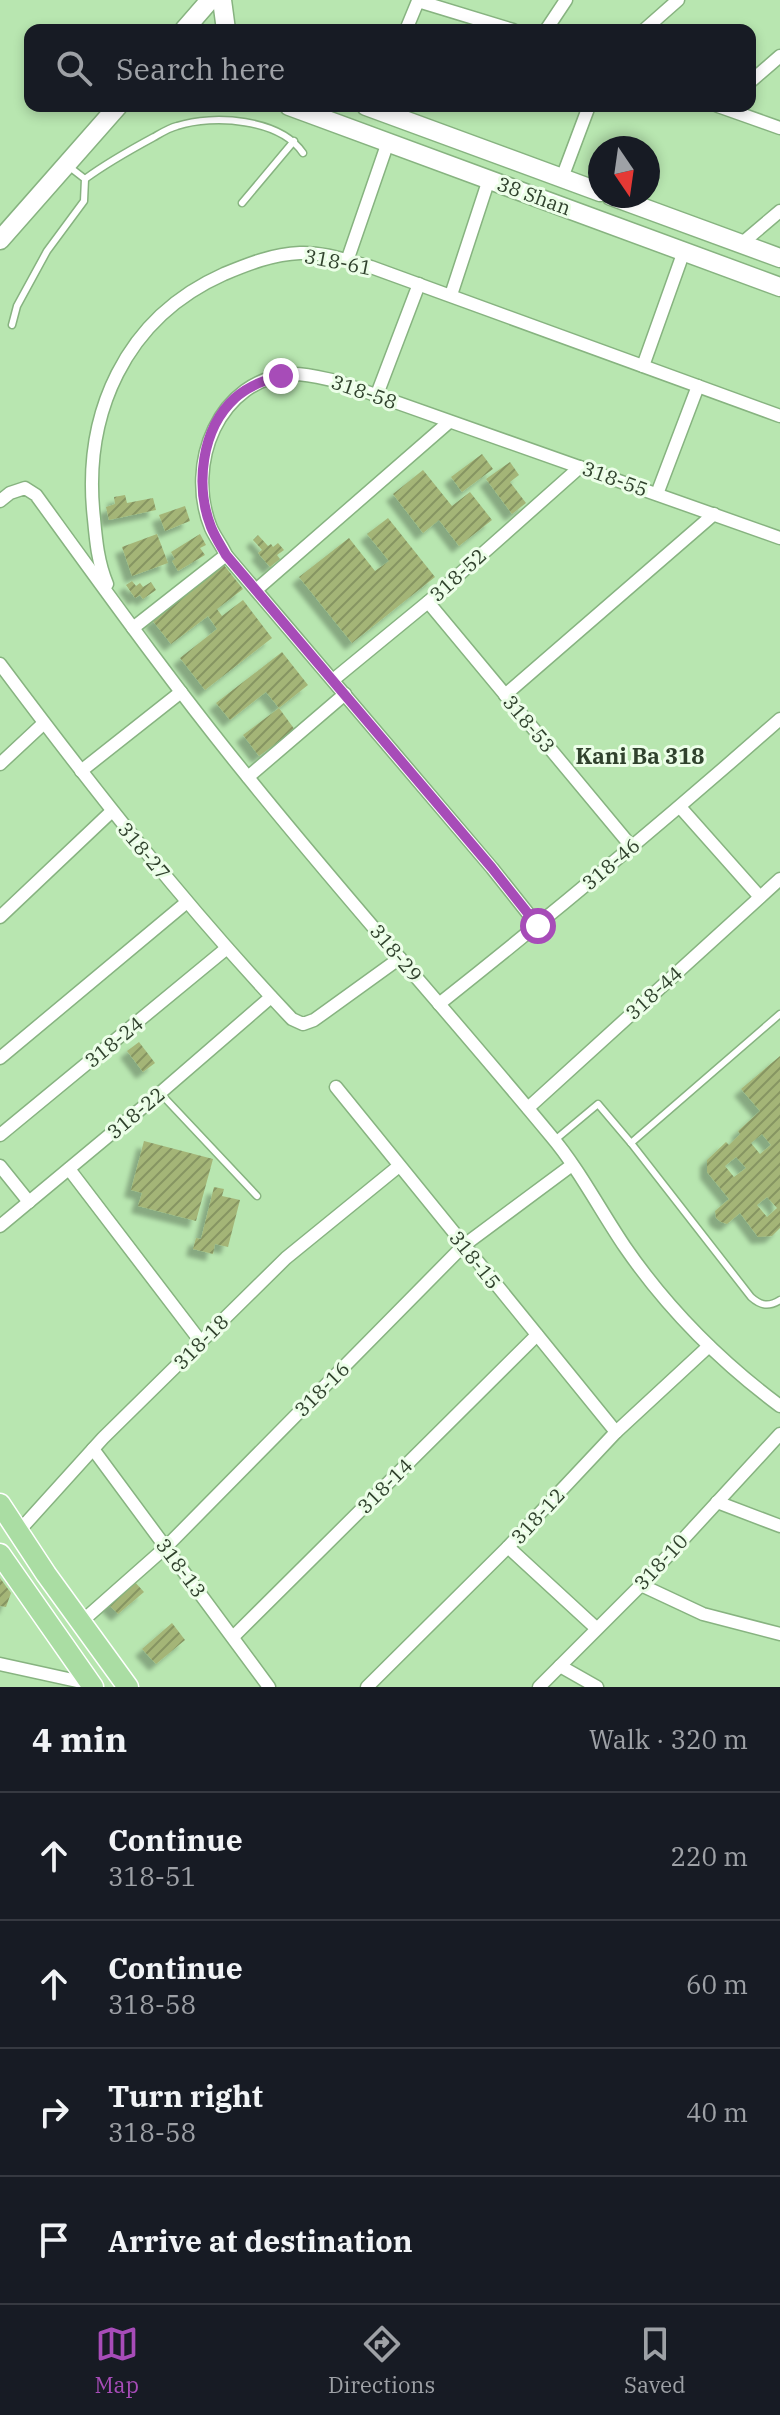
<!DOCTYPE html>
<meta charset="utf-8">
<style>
:root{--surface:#171b24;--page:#242831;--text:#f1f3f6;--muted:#9ea1a6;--line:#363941;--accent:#a74cb8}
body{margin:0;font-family:"IBM Plex Serif",serif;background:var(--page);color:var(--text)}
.compass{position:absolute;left:588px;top:136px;width:72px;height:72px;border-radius:50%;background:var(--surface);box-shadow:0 4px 12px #0003;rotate:167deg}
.stop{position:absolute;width:24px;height:24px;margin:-18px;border:6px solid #a74cb8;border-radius:50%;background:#fff}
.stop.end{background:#a74cb8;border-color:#fff;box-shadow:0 2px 8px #0008}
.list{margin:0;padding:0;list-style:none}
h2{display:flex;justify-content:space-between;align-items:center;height:104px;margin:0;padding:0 32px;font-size:34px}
h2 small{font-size:26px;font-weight:400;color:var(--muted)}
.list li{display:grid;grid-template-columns:52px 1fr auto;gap:24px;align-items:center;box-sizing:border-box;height:128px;padding:0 32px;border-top:2px solid var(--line)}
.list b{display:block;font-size:30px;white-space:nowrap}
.list p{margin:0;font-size:26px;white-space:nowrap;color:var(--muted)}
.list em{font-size:26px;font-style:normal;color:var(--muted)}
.icon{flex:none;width:44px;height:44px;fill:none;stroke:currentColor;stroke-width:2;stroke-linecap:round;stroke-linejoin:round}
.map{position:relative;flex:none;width:780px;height:1687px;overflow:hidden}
.search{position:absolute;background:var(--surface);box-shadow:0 4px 12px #0003;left:24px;right:24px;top:24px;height:88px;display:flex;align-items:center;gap:20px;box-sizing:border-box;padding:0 28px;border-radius:16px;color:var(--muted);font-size:30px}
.sheet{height:616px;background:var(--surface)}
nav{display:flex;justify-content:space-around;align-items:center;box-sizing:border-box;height:112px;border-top:2px solid var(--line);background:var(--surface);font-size:22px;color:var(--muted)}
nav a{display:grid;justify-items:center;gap:4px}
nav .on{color:var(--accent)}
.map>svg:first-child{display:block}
</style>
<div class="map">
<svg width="780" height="1687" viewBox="0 0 780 1687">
<defs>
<pattern id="building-hatch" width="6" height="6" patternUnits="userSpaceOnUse" patternTransform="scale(2)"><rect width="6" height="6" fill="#a4b577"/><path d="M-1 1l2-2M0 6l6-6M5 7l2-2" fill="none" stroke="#869562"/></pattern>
<filter id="shadow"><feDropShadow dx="-7" dy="7" stdDeviation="2" flood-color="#0004"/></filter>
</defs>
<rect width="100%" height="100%" fill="#b8e6b0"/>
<g fill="url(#building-hatch)" fill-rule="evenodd" filter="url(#shadow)">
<path d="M 482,454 L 493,469 L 462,492 L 451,477 Z"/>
<path d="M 510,462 L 519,475 L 510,482 L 526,503 L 512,514 L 486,479 Z"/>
<path d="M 423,470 L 452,506 L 470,492 L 492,520 L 459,546 L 439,520 L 423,533 L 393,494 Z"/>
<path d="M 125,495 L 127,503 L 153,498 L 156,510 L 109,520 L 106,507 L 115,504 L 114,497 Z"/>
<path d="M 185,506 L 190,521 L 165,531 L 159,515 Z"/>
<path d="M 388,518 L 435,577 L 352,643 L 299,577 L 349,538 L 375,571 L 389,561 L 367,534 Z"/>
<path d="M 157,534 L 168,563 L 132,576 L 122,547 Z"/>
<path d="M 200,534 L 206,545 L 200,548 L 205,555 L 178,571 L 172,561 L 175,559 L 171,552 Z"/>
<path d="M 258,535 L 268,546 L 271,544 L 273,547 L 278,543 L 284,550 L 277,555 L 280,559 L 270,567 L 258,553 L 262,550 L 253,540 Z"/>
<path d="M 224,565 L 243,589 L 217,609 L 222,616 L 243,600 L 272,638 L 205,690 L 180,658 L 217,629 L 208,616 L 171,644 L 152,620 Z"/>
<path d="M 132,581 L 136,586 L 140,583 L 143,587 L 151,582 L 156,590 L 143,599 L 140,595 L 135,598 L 126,585 Z"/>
<path d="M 282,652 L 308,685 L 279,708 L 295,730 L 259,756 L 243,735 L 279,708 L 266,692 L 230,720 L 216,703 Z"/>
<path d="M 139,1042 L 155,1063 L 143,1072 L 127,1051 Z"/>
<path d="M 780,1056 L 780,1228 L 772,1236 L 758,1237 L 740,1213 L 727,1224 L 721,1222 L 716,1218 L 715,1211 L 729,1199 L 707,1172 L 707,1160 L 726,1142 L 729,1145 L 740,1134 L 738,1131 L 760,1111 L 741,1089 ZM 762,1134 L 771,1145 L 760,1154 L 751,1143 ZM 736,1157 L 746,1168 L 734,1177 L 725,1166 ZM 767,1197 L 777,1208 L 767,1217 L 757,1205 Z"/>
<path d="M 144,1141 L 213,1159 L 196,1221 L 138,1206 L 142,1193 L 131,1190 Z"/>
<path d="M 214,1187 L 224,1189 L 222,1196 L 240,1200 L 228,1247 L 215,1244 L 213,1254 L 193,1249 L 196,1238 L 201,1239 Z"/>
<path d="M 0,1578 L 11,1593 L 6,1607 L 0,1606 Z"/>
<path d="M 133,1580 L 144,1592 L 118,1614 L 107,1603 Z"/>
<path d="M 172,1623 L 185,1640 L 156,1664 L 142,1649 Z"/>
</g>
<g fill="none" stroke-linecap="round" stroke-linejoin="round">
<g stroke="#87b380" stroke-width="9">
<g id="lane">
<path d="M 85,179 C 108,162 130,150 154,137 C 161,133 169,128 177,126 C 214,114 280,119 303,153"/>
<path d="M 242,203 L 294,141"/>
<path d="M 12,325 L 17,306 L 47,251 L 84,201 L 85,179 L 67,165"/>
<path d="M 161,1094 L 257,1196"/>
<path d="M 555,1140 L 598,1104 L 631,1143 L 751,1297 C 761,1306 769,1307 780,1300"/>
<path d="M 631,1143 L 780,1014"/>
</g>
</g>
<g stroke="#87b380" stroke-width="15">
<g id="street">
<path d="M 406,30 L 418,1 L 513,30"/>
<path d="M 546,30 L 566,0"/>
<path d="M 644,30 L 678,0"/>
<path d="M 750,82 L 780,56"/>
<path d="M 718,106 L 780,128"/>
<path d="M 562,178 L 589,106"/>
<path d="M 741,244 L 780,211"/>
<path d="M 347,261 L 388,142"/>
<path d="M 451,295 L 489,179"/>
<path d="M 643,366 L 684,251"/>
<path d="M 376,397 L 419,284"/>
<path d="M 657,494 L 698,386"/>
<path d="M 0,501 L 10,493 L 25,488 L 36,495 C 105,590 173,685 247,776 C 345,898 451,1015 551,1136 C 579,1169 600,1210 625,1247 C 667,1308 721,1362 780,1406"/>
<path d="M 226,555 L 492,868 L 538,926"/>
<path d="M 107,584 C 98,563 96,541 94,519 C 82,414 125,318 224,274 C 248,264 273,254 300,253 C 324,252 348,261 371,267 L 780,416"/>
<path d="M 256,590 L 449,422"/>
<path d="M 428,602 L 631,846"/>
<path d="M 133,628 L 226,555 C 222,546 215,537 211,528 C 185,465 218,378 293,374 C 308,374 322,378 336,381 L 780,538"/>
<path d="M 0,664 C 92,787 186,907 292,1019 L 303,1024 L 314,1020 L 400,958"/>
<path d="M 333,680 L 428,602 L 580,467"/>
<path d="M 505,695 L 714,514"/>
<path d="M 0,764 L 44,723"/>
<path d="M 81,771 L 181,692"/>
<path d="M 248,777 L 345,694"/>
<path d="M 680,807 L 760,897"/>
<path d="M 0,917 L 112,811"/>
<path d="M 439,1004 C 555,912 669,817 780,719"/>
<path d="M 0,1058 L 187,902"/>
<path d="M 336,1087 L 616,1432"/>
<path d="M 528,1108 L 780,879"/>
<path d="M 0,1135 L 227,948"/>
<path d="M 0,1166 L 29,1202"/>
<path d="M 69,1169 L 201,1342"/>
<path d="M 0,1226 L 160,1093 L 271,997"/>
<path d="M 93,1449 L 269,1687"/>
<path d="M 717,1502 L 780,1526"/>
<path d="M 18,1532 L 103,1438 L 286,1258 L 399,1166"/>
<path d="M 508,1547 L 596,1628"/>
<path d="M 641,1585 L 703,1614 L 780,1634"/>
<path d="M 80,1623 L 166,1547 L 463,1246 L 572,1165"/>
<path d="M 233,1637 L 537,1335"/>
<path d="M 0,1664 L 91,1684"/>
<path d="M 560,1666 L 597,1687"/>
<path d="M 367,1687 L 508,1547 L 616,1432 L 709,1346"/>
<path d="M 539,1687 L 641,1585 L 780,1434"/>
</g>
</g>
<g stroke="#87b380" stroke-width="21">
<g id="secondary">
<path d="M 222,0 L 226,30"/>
<path d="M 184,30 L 210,0"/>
<path d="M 289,106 L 780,287"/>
<path d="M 366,106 L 600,192"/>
<path d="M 611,196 L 780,258"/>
<path d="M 0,240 L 118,106"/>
</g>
</g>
<g stroke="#fff" stroke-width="23">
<g id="primary">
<path d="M 0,1504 L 46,1574 L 128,1687"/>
<path d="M 0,1554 L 93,1687"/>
</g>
</g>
<use href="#lane" stroke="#fff" stroke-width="6"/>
<use href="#street" stroke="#fff" stroke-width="12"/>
<use href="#secondary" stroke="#fff" stroke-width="18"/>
<use href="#primary" stroke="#aadda3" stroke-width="20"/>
</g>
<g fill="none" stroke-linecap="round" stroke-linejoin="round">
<path stroke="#a74cb8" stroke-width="10" d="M 281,376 C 264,380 248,386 235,398 C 201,429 195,486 211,527 C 215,537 221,546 226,555 L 492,868 L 538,926"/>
</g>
<g text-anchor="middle" stroke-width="6" stroke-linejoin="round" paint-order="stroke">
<g font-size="20" fill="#30422d" stroke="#ecfee8">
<text transform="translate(534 196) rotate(20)" y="7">38 Shan</text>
<text transform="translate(338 262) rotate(11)" y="7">318-61</text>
<text transform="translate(364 392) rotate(19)" y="7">318-58</text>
<text transform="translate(615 479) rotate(20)" y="7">318-55</text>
<text transform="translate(458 575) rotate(-42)" y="7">318-52</text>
<text transform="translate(529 724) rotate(50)" y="7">318-53</text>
<text transform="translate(144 851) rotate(50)" y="7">318-27</text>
<text transform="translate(611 864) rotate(-40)" y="7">318-46</text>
<text transform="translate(396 953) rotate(50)" y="7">318-29</text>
<text transform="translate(654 993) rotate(-42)" y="7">318-44</text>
<text transform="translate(114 1042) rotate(-39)" y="7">318-24</text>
<text transform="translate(136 1113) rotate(-40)" y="7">318-22</text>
<text transform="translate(475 1260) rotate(51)" y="7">318-15</text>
<text transform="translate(201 1342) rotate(-45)" y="7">318-18</text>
<text transform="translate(322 1389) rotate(-45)" y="7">318-16</text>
<text transform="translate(385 1486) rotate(-45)" y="7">318-14</text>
<text transform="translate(538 1516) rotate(-47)" y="7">318-12</text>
<text transform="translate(661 1562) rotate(-47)" y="7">318-10</text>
<text transform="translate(181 1568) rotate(53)" y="7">318-13</text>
</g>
<g font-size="22" font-weight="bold" fill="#30422d" stroke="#ecfee8">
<text x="640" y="764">Kani Ba 318</text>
</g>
</g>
</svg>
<svg class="compass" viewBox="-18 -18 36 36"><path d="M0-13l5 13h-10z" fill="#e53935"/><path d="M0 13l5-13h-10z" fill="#9ea1a6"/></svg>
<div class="stop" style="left:538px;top:926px"></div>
<div class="stop end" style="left:281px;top:376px"></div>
<div class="search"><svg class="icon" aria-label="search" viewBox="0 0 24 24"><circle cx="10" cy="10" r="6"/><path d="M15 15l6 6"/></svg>Search here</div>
</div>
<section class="sheet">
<h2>4 min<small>Walk · 320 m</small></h2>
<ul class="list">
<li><svg class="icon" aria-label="ahead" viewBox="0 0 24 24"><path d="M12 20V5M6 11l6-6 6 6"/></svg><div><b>Continue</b><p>318-51</p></div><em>220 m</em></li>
<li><svg class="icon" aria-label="ahead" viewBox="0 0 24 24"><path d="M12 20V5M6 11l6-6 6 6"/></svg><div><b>Continue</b><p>318-58</p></div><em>60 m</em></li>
<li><svg class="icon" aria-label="right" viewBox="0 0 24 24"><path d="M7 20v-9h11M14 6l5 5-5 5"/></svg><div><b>Turn right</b><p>318-58</p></div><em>40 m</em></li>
<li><svg class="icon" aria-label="arrive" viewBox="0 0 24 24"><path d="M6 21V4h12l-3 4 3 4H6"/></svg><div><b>Arrive at destination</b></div></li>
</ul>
</section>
<nav>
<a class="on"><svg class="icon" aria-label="map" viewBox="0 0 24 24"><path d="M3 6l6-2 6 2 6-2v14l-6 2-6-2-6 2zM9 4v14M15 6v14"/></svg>Map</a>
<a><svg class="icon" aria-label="directions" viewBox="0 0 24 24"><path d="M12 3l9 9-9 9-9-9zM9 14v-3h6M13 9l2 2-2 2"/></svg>Directions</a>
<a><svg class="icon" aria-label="saved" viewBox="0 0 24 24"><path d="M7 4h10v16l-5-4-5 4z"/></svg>Saved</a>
</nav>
